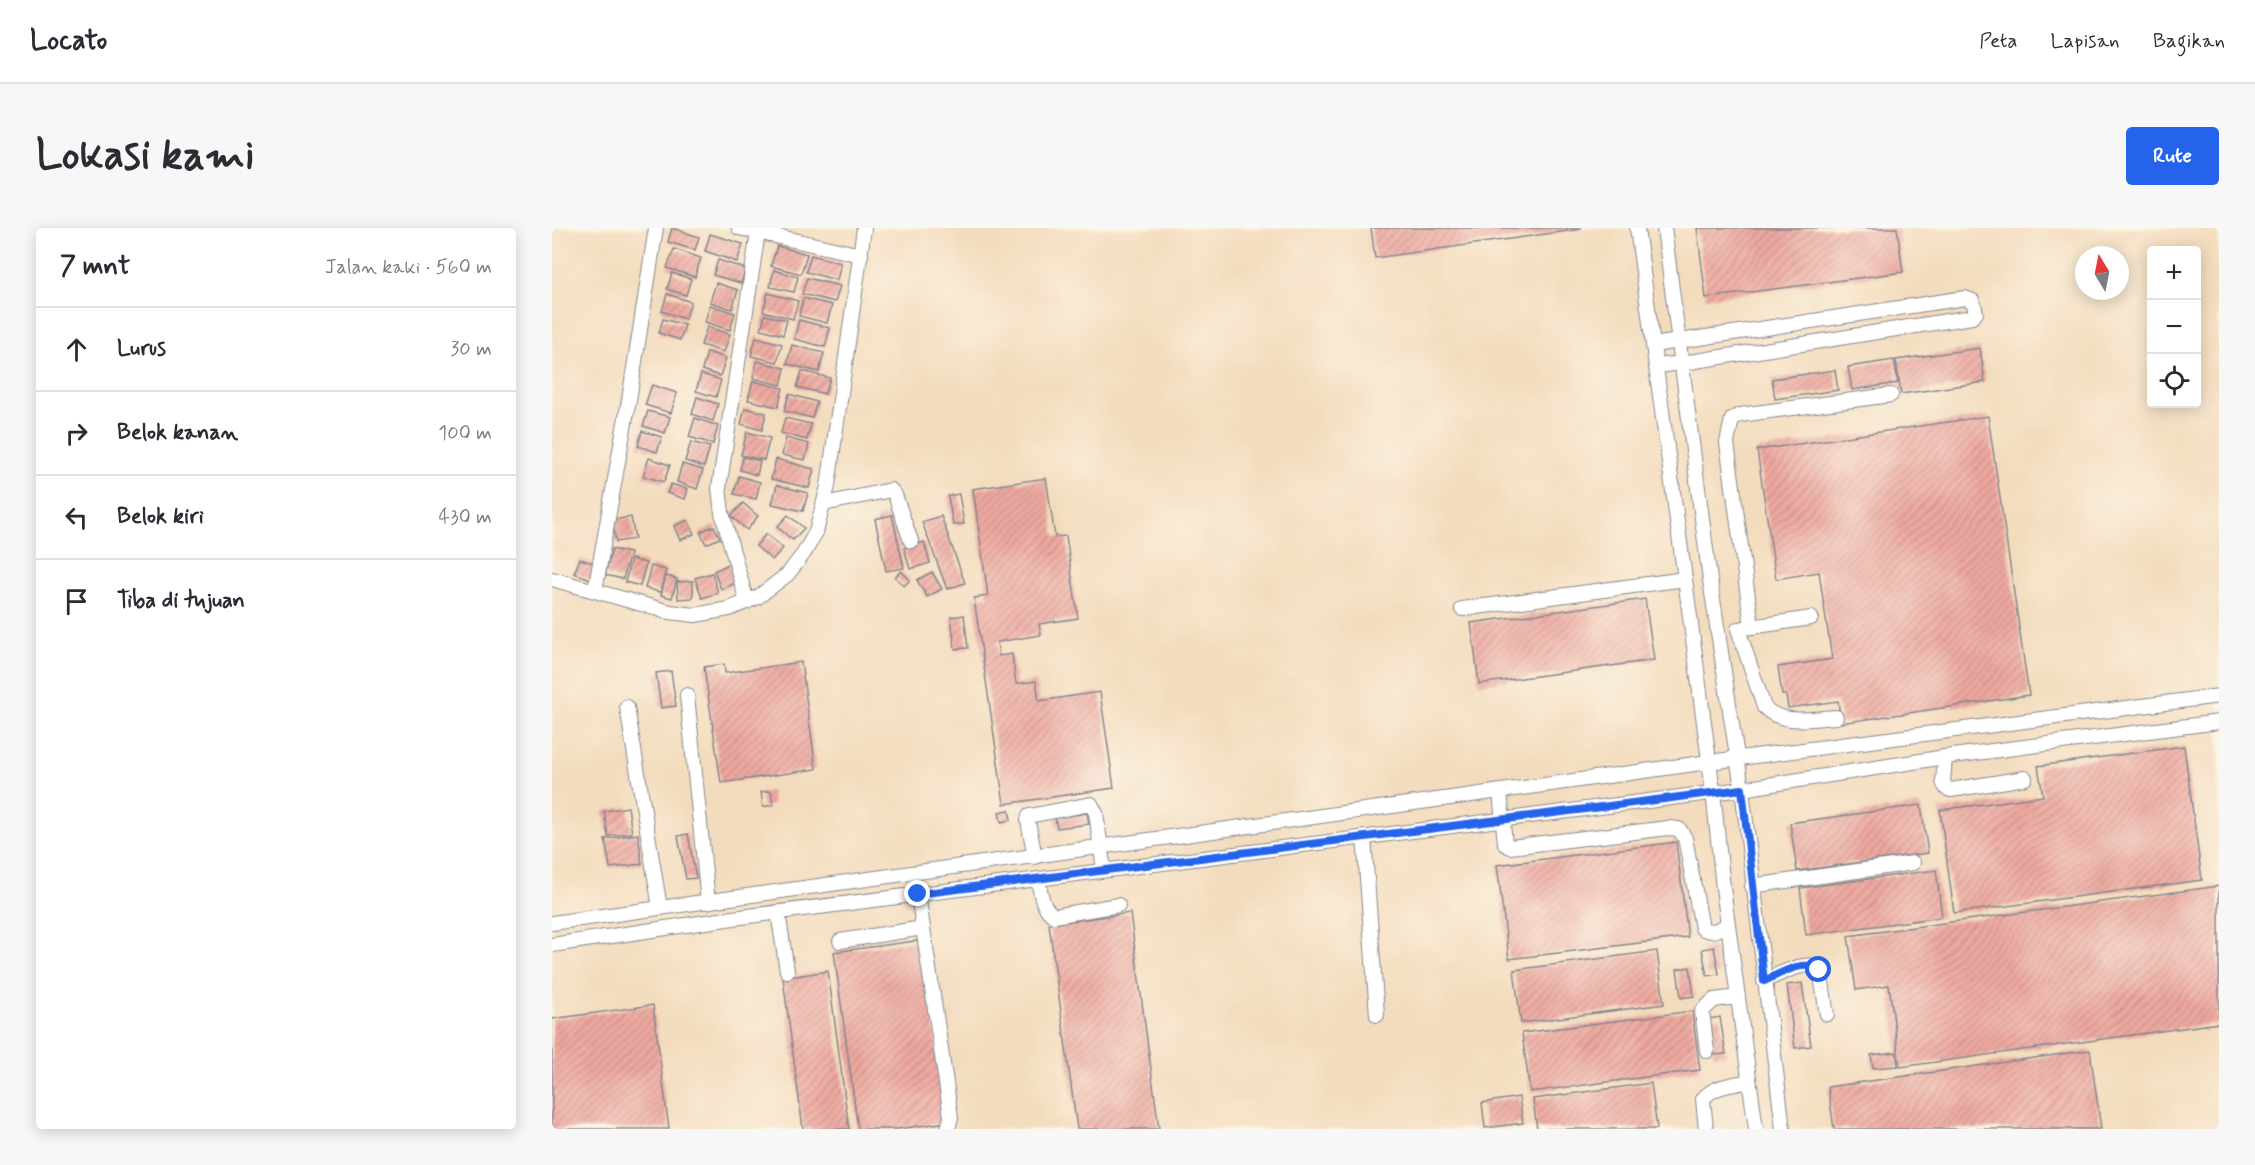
<!DOCTYPE html>
<html lang="id">
<meta charset="utf-8">
<style>
:root{--surface:#fff;--page:#f7f7f7;--text:#2b2b33;--muted:#7c7c81;--line:#e1e1e2;--accent:#2563eb}
body{margin:0;font-family:Mynerve,sans-serif;background:var(--page);color:var(--text)}
.controls{position:absolute;right:18px;top:18px;display:grid;overflow:hidden;border-radius:6px;box-shadow:0 3px 15px #0003}
.controls button{width:54px;height:54px;display:grid;place-items:center;padding:0;border:0;border-bottom:2px solid var(--line);background:var(--surface);color:var(--text);font:30px sans-serif}
.compass{position:absolute;left:1523px;top:18px;width:54px;height:54px;border-radius:50%;background:var(--surface);box-shadow:0 3px 15px #0003;rotate:350deg}
.stop{position:absolute;width:18px;height:18px;margin:-14px;border:4px solid #2563eb;border-radius:50%;background:#fff}
.stop.end{background:#2563eb;border-color:#fff;box-shadow:0 2px 6px #0008}
.list{margin:0;padding:0;list-style:none}
h2{display:flex;justify-content:space-between;align-items:center;height:78px;margin:0;padding:0 24px;font-size:26px}
h2 small{font-size:20px;font-weight:400;color:var(--muted)}
.list li{display:grid;grid-template-columns:39px 1fr auto;gap:18px;align-items:center;box-sizing:border-box;height:84px;padding:0 24px;border-top:2px solid var(--line)}
.list b{display:block;font-size:22px;white-space:nowrap}
.list em{font-size:20px;font-style:normal;color:var(--muted)}
.icon{flex:none;width:33px;height:33px;fill:none;stroke:currentColor;stroke-width:2;stroke-linecap:round;stroke-linejoin:round}
.map{position:relative;flex:none;width:1667px;height:901px;overflow:hidden;border-radius:6px}
header{display:flex;align-items:center;gap:36px;box-sizing:border-box;height:84px;padding:0 30px;background:var(--surface);border-bottom:2px solid var(--line)}
header strong{font-size:28px}
nav{display:flex;gap:33px;margin-inline-start:auto;font-size:21px}
.intro{display:flex;align-items:center;justify-content:space-between;box-sizing:border-box;height:144px;padding:0 36px}
h1{margin:0;font-size:42px}
.button{padding:15px 27px;border-radius:6px;background:var(--accent);color:#fff;font-size:21px;font-weight:700}
main{display:flex;gap:36px;padding:0 36px}
aside{flex:1;background:var(--surface);border-radius:6px;box-shadow:0 3px 15px #0003}
.map>svg:first-child{display:block}
</style>
<header>
<strong>Locato</strong>
<nav><a>Peta</a><a>Lapisan</a><a>Bagikan</a></nav>
</header>
<div class="intro"><h1>Lokasi kami</h1><a class="button">Rute</a></div>
<main>
<aside>
<h2>7 mnt<small>Jalan kaki · 560 m</small></h2>
<ul class="list">
<li><svg class="icon" aria-label="ahead" viewBox="0 0 24 24"><path d="M12 20V5M6 11l6-6 6 6"/></svg><div><b>Lurus</b></div><em>30 m</em></li>
<li><svg class="icon" aria-label="right" viewBox="0 0 24 24"><path d="M7 20v-9h11M14 6l5 5-5 5"/></svg><div><b>Belok kanan</b></div><em>100 m</em></li>
<li><svg class="icon" aria-label="left" viewBox="0 0 24 24"><path d="M17 20v-9H6M10 6l-5 5 5 5"/></svg><div><b>Belok kiri</b></div><em>430 m</em></li>
<li><svg class="icon" aria-label="arrive" viewBox="0 0 24 24"><path d="M6 21V4h12l-3 4 3 4H6"/></svg><div><b>Tiba di tujuan</b></div></li>
</ul>
</aside>
<div class="map">
<svg width="1667" height="901" viewBox="0 0 1667 901">
<defs>
<pattern id="building-hatch" width="6" height="6" patternUnits="userSpaceOnUse" patternTransform="scale(1.5)"><rect width="6" height="6" fill="#efa9a0"/><path d="M-1 1l2-2M0 6l6-6M5 7l2-2" fill="none" stroke="#c18a86"/></pattern>
</defs>
<rect width="100%" height="100%" fill="#fcf5e5"/>
<filter id="ink" filterUnits="userSpaceOnUse"><feTurbulence type="fractalNoise" baseFrequency=".0167" numOctaves="2"/><feDisplacementMap in="SourceGraphic" scale="12" xChannelSelector="R" yChannelSelector="G"/><feConvolveMatrix kernelMatrix="1 2 1 2 8 2 1 2 1" color-interpolation-filters="sRGB"/></filter>
<filter id="wash" filterUnits="userSpaceOnUse"><feTurbulence type="fractalNoise" baseFrequency=".008" numOctaves="4" result="noise"/><feDisplacementMap in="SourceGraphic" scale="24" xChannelSelector="R" yChannelSelector="G"/><feGaussianBlur stdDeviation="1.35" result="paint"/><feColorMatrix in="noise" values="0 0 0 0 0 0 0 0 0 0 0 0 0 0 0 0 0 1.4 0 .05"/><feComposite in="paint" operator="in"/></filter>
<g filter="url(#wash)">
<rect width="100%" height="100%" fill="#f3dcbd"/>
<g id="blocks">
<g fill="url(#building-hatch)">
<path d="M 120,0 L 147,9 L 143,22 L 116,14 Z"/>
<path d="M 819,0 L 1029,0 L 1029,1 L 823,30 Z"/>
<path d="M 1145,0 L 1345,0 L 1351,44 L 1154,70 Z"/>
<path d="M 158,6 L 191,16 L 185,34 L 153,23 Z"/>
<path d="M 225,18 L 255,26 L 249,46 L 219,38 Z"/>
<path d="M 122,21 L 149,30 L 143,49 L 115,40 Z"/>
<path d="M 259,27 L 289,35 L 285,52 L 254,44 Z"/>
<path d="M 166,32 L 194,41 L 189,55 L 161,47 Z"/>
<path d="M 222,42 L 246,49 L 242,64 L 218,59 Z"/>
<path d="M 120,45 L 139,51 L 134,67 L 115,61 Z"/>
<path d="M 255,50 L 288,58 L 283,74 L 250,66 Z"/>
<path d="M 164,55 L 186,62 L 180,81 L 158,74 Z"/>
<path d="M 216,65 L 246,73 L 241,91 L 211,83 Z"/>
<path d="M 115,66 L 139,74 L 133,91 L 110,83 Z"/>
<path d="M 251,70 L 280,77 L 275,95 L 247,88 Z"/>
<path d="M 158,77 L 183,85 L 178,102 L 153,94 Z"/>
<path d="M 213,87 L 235,92 L 231,107 L 209,101 Z"/>
<path d="M 111,91 L 133,97 L 128,112 L 107,105 Z"/>
<path d="M 247,92 L 278,100 L 273,119 L 242,111 Z"/>
<path d="M 155,99 L 178,106 L 172,124 L 149,117 Z"/>
<path d="M 204,109 L 230,116 L 225,134 L 199,128 Z"/>
<path d="M 240,117 L 272,125 L 267,144 L 235,136 Z"/>
<path d="M 1428,120 L 1433,154 L 1349,166 L 1344,132 Z"/>
<path d="M 155,124 L 174,130 L 168,148 L 150,142 Z"/>
<path d="M 1342,132 L 1346,155 L 1300,162 L 1296,139 Z"/>
<path d="M 205,133 L 233,140 L 229,157 L 201,150 Z"/>
<path d="M 1283,142 L 1286,162 L 1223,171 L 1220,151 Z"/>
<path d="M 250,143 L 278,150 L 273,166 L 245,159 Z"/>
<path d="M 149,146 L 169,152 L 164,169 L 144,163 Z"/>
<path d="M 201,153 L 231,160 L 226,179 L 196,172 Z"/>
<path d="M 100,157 L 125,165 L 119,185 L 93,177 Z"/>
<path d="M 237,166 L 265,174 L 260,190 L 232,183 Z"/>
<path d="M 145,169 L 166,176 L 161,193 L 140,186 Z"/>
<path d="M 193,180 L 214,185 L 210,202 L 189,196 Z"/>
<path d="M 96,183 L 118,189 L 113,205 L 91,198 Z"/>
<path d="M 1436,188 L 1477,467 L 1289,495 L 1286,473 L 1236,480 L 1234,467 L 1230,467 L 1226,439 L 1280,431 L 1267,344 L 1224,351 L 1205,222 Z"/>
<path d="M 143,190 L 166,198 L 161,216 L 137,209 Z"/>
<path d="M 233,190 L 259,196 L 255,212 L 229,205 Z"/>
<path d="M 90,203 L 110,209 L 105,224 L 86,218 Z"/>
<path d="M 195,204 L 218,210 L 212,232 L 189,227 Z"/>
<path d="M 234,210 L 257,216 L 253,232 L 230,227 Z"/>
<path d="M 139,214 L 158,219 L 152,239 L 133,233 Z"/>
<path d="M 191,229 L 208,233 L 205,247 L 188,242 Z"/>
<path d="M 97,230 L 118,237 L 112,254 L 91,248 Z"/>
<path d="M 224,231 L 262,241 L 257,260 L 219,251 Z"/>
<path d="M 130,236 L 151,242 L 145,261 L 125,254 Z"/>
<path d="M 187,248 L 208,254 L 204,271 L 182,266 Z"/>
<path d="M 494,250 L 503,309 L 514,308 L 526,390 L 487,396 L 489,407 L 445,414 L 447,428 L 460,426 L 464,456 L 484,453 L 487,473 L 548,464 L 562,560 L 452,576 L 422,370 L 436,368 L 421,261 Z"/>
<path d="M 119,256 L 136,261 L 133,271 L 115,265 Z"/>
<path d="M 225,257 L 256,265 L 251,283 L 220,276 Z"/>
<path d="M 407,266 L 412,296 L 401,297 L 396,268 Z"/>
<path d="M 191,275 L 206,288 L 195,302 L 179,288 Z"/>
<path d="M 236,287 L 252,300 L 241,312 L 225,299 Z"/>
<path d="M 340,287 L 352,340 L 334,343 L 323,291 Z"/>
<path d="M 389,288 L 413,355 L 395,361 L 370,294 Z"/>
<path d="M 79,289 L 83,311 L 64,314 L 60,292 Z"/>
<path d="M 136,292 L 142,306 L 128,312 L 122,298 Z"/>
<path d="M 162,298 L 168,310 L 154,316 L 148,304 Z"/>
<path d="M 214,306 L 231,320 L 220,332 L 204,318 Z"/>
<path d="M 372,314 L 378,335 L 358,341 L 352,320 Z"/>
<path d="M 60,321 L 78,325 L 71,351 L 53,347 Z"/>
<path d="M 28,331 L 44,336 L 39,351 L 22,345 Z"/>
<path d="M 79,331 L 94,335 L 88,358 L 73,354 Z"/>
<path d="M 179,335 L 187,354 L 169,361 L 162,343 Z"/>
<path d="M 99,338 L 114,342 L 108,364 L 93,360 Z"/>
<path d="M 349,343 L 358,352 L 352,358 L 343,349 Z"/>
<path d="M 380,344 L 390,361 L 375,369 L 365,352 Z"/>
<path d="M 160,345 L 166,365 L 150,370 L 143,350 Z"/>
<path d="M 114,348 L 125,351 L 120,370 L 109,367 Z"/>
<path d="M 141,353 L 141,370 L 126,371 L 125,354 Z"/>
<path d="M 1093,371 L 1102,432 L 927,456 L 919,395 Z"/>
<path d="M 412,387 L 416,420 L 403,421 L 399,389 Z"/>
<path d="M 249,434 L 264,541 L 169,555 L 152,439 L 172,436 L 173,445 Z"/>
<path d="M 119,443 L 124,478 L 109,480 L 104,445 Z"/>
<path d="M 1632,518 L 1650,652 L 1402,685 L 1388,582 L 1491,568 L 1486,538 Z"/>
<path d="M 219,563 L 221,577 L 211,579 L 209,564 Z"/>
<path d="M 1369,577 L 1376,625 L 1245,643 L 1238,595 Z"/>
<path d="M 76,579 L 80,605 L 56,608 L 52,583 Z"/>
<path d="M 457,582 L 459,592 L 449,594 L 447,584 Z"/>
<path d="M 535,585 L 537,596 L 505,600 L 503,590 Z"/>
<path d="M 86,606 L 90,636 L 58,640 L 53,611 Z"/>
<path d="M 136,606 L 144,650 L 134,651 L 126,608 Z"/>
<path d="M 1124,614 L 1136,709 L 957,731 L 945,637 Z"/>
<path d="M 1384,642 L 1390,689 L 1254,707 L 1248,660 Z"/>
<path d="M 1667,658 L 1667,795 L 1348,839 L 1337,757 L 1304,762 L 1296,708 Z"/>
<path d="M 578,685 L 607,901 L 525,901 L 497,696 Z"/>
<path d="M 370,712 L 395,894 L 346,901 L 306,901 L 282,724 Z"/>
<path d="M 1162,719 L 1167,746 L 1155,748 L 1150,721 Z"/>
<path d="M 1105,723 L 1112,776 L 969,795 L 962,742 Z"/>
<path d="M 1138,739 L 1142,768 L 1129,770 L 1125,741 Z"/>
<path d="M 276,743 L 297,901 L 251,901 L 231,750 Z"/>
<path d="M 1250,755 L 1259,818 L 1243,820 L 1235,757 Z"/>
<path d="M 101,777 L 117,901 L 0,901 L 0,791 Z"/>
<path d="M 1140,783 L 1148,842 L 978,864 L 970,805 Z"/>
<path d="M 1168,789 L 1174,826 L 1161,827 L 1156,791 Z"/>
<path d="M 1538,822 L 1549,901 L 1282,901 L 1276,859 Z"/>
<path d="M 1344,824 L 1346,838 L 1321,840 L 1319,827 Z"/>
<path d="M 1099,855 L 1105,901 L 985,901 L 981,871 Z"/>
<path d="M 967,869 L 971,895 L 933,900 L 930,875 Z"/>
</g>
</g>
</g>
<g filter="url(#ink)">
<use href="#blocks" fill-opacity="0" stroke="#87868e" stroke-width="1.5"/>
<g fill="none" stroke-linecap="round" stroke-linejoin="round">
<g stroke="#87868e" stroke-width="16">
<g id="minor">
<path d="M 187,0 L 309,27"/>
<path d="M 1085,0 L 1133,351 L 1161,563 L 1171,660 L 1204,901"/>
<path d="M 1112,0 L 1158,352 L 1190,561 L 1231,901"/>
<path d="M 1101,117 L 1413,70 L 1421,73 L 1424,85 L 1420,89 L 1131,135 L 1104,138"/>
<path d="M 272,276 L 339,262 L 343,267 L 359,313"/>
<path d="M 0,351 L 118,384 L 143,387 L 177,381 L 206,369 L 236,346 L 252,325 L 264,304 L 276,258 L 312,0"/>
<path d="M 43,363 L 77,172 L 104,0"/>
<path d="M 195,374 L 170,285 L 167,260 L 206,4"/>
<path d="M 910,381 L 1133,351"/>
<path d="M 1200,399 L 1175,215 L 1180,191 L 1188,187 L 1339,167"/>
<path d="M 1192,400 L 1259,390"/>
<path d="M 1186,401 L 1212,479 C 1230,498 1260,490 1284,489"/>
<path d="M 135,467 L 156,674"/>
<path d="M 75,479 L 108,680"/>
<path d="M 1393,529 L 1391,554 L 1394,560 L 1399,562 L 1473,550"/>
<path d="M 948,563 L 953,616 L 958,619 L 1116,600 L 1127,601 L 1133,610 L 1150,700 C 1160,706 1167,701 1176,696"/>
<path d="M 812,609 L 825,787"/>
<path d="M 483,629 L 476,593 L 477,588 L 539,576 L 544,585 L 552,642"/>
<path d="M 486,651 C 489,665 489,679 502,688 L 566,677"/>
<path d="M 1200,658 L 1361,635"/>
<path d="M 366,666 L 399,889 L 396,901"/>
<path d="M 226,684 L 235,743"/>
<path d="M 0,695 L 1157,534 L 1667,468"/>
<path d="M 288,713 L 371,700"/>
<path d="M 0,717 L 181,690 L 1190,561 L 1393,529 L 1667,494"/>
<path d="M 1212,753 C 1224,748 1261,727 1267,744 C 1272,757 1272,773 1275,786"/>
<path d="M 1155,823 L 1150,783 L 1162,772 L 1186,769"/>
<path d="M 1154,901 L 1151,871 C 1162,857 1181,857 1197,853"/>
</g>
</g>
<use href="#minor" stroke="#fff" stroke-width="14"/>
</g>
</g>
<g fill="none" stroke-linecap="round" stroke-linejoin="round" filter="url(#ink)">
<path stroke="#2563eb" stroke-width="8" d="M 366,666 L 1190,561 L 1212,753 C 1228,746 1252,730 1267,742"/>
</g>
</svg>
<div class="controls">
<button>+</button>
<button>−</button>
<button><svg class="icon" aria-label="locate" viewBox="0 0 24 24"><circle cx="12" cy="12" r="6"/><path d="M12 2v4M12 18v4M2 12h4M18 12h4"/></svg></button>
</div>
<svg class="compass" viewBox="-18 -18 36 36"><path d="M0-13l5 13h-10z" fill="#e53935"/><path d="M0 13l5-13h-10z" fill="#7c7c81"/></svg>
<div class="stop" style="left:1267px;top:742px"></div>
<div class="stop end" style="left:366px;top:666px"></div>
</div>
</main>
